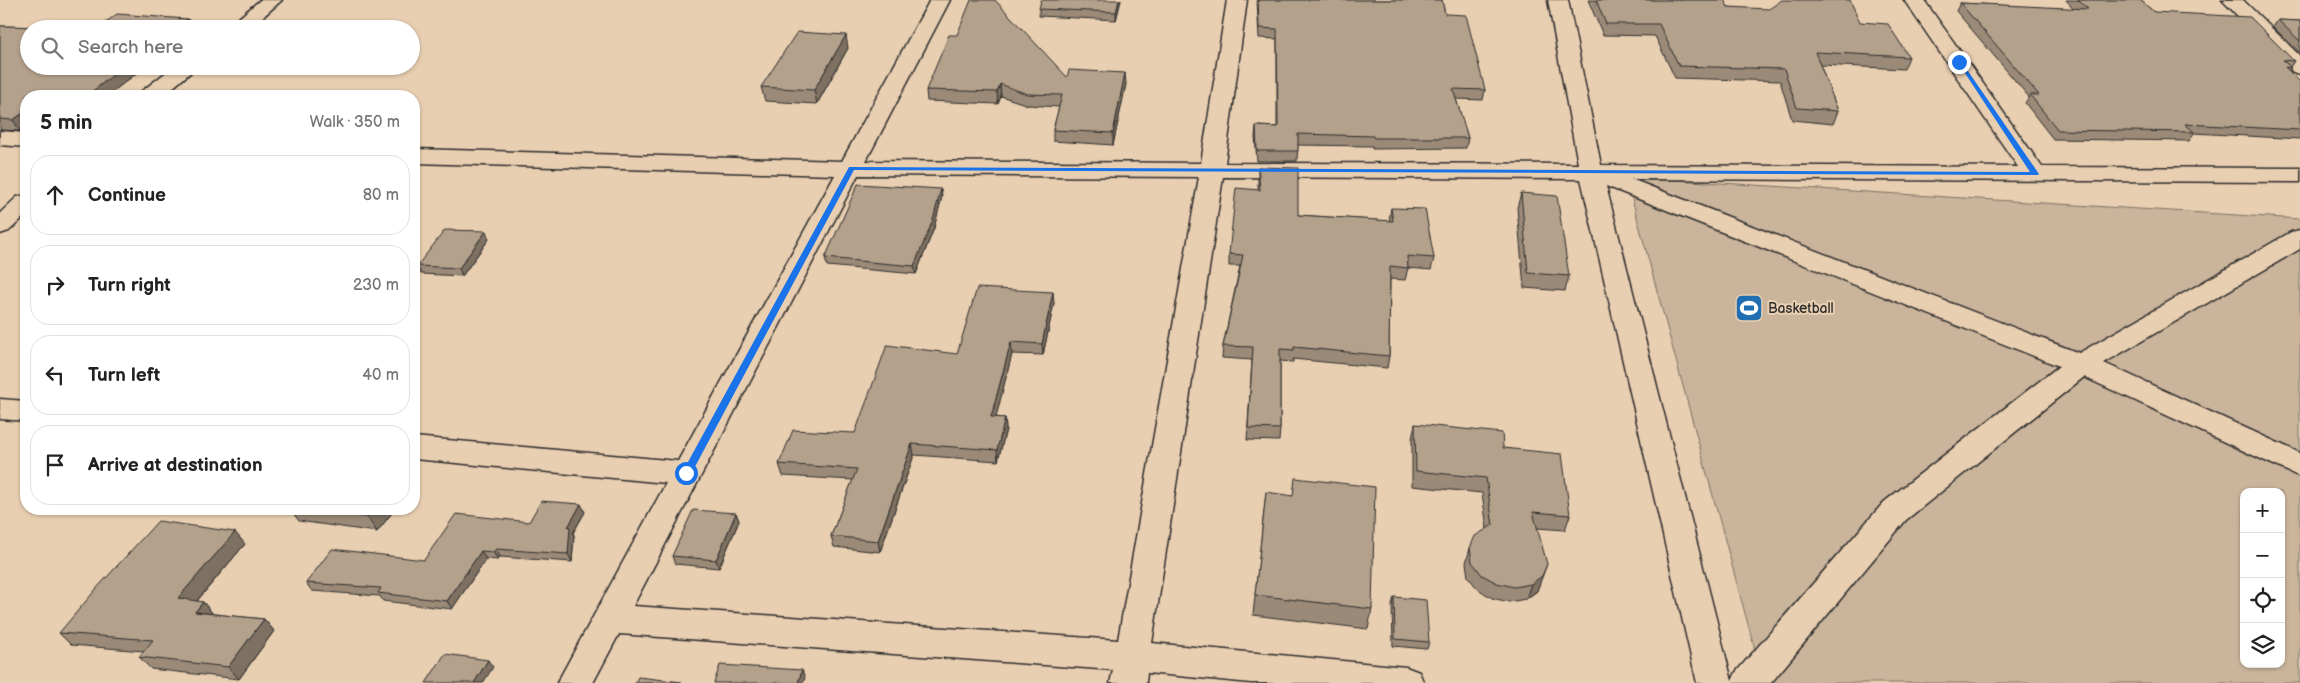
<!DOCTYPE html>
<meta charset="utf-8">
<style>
:root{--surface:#fff;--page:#f2f2f2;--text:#222;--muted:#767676;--line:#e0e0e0}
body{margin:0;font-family:"Balsamiq Sans",sans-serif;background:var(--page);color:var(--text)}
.controls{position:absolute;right:15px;bottom:15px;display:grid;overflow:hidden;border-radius:10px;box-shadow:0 1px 4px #0004}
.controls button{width:45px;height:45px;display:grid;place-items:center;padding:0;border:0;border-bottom:1px solid var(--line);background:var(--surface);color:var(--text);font:25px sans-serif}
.stop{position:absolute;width:15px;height:15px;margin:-11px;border:4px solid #1a73e8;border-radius:50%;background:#fff}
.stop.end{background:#1a73e8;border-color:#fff;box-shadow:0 1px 5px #0008}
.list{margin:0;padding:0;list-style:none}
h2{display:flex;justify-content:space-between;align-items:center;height:65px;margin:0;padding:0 20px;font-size:21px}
h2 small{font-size:16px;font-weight:400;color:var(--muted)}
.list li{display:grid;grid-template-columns:32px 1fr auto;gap:15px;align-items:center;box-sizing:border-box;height:80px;margin:0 10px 10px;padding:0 10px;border:1px solid var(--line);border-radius:20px}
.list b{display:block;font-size:19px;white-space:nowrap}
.list em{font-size:16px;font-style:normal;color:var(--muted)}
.icon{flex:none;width:28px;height:28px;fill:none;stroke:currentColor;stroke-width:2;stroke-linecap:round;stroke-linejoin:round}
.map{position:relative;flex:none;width:2300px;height:683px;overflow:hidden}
.search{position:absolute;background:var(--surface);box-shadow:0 1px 4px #0004;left:20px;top:20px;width:400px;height:55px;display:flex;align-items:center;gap:12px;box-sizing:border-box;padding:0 18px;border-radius:28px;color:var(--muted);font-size:19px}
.panel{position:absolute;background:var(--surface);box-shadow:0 1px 4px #0004;left:20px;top:90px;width:400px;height:425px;border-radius:20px}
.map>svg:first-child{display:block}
</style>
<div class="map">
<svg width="2300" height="683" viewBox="0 0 2300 683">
<rect width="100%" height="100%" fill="#e9cfb1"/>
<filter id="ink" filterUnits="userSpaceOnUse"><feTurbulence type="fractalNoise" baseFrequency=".02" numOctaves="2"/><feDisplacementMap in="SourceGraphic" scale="10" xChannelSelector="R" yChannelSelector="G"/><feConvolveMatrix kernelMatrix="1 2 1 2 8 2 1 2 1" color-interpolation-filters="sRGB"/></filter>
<g filter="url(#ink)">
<path fill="#cab49b" stroke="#7a7063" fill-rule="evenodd" d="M 1626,177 L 2300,219 L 2300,683 L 1764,683 ZM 2244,492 L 2281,492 L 2281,664 L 2244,664 Z"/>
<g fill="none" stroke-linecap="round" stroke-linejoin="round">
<g stroke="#2b2b2b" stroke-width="3">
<g id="minor">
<path d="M 260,0 L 282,0 L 249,29 L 226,29 Z"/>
<path d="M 930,0 L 950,0 L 866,161 L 1201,163 L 1227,0 L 1247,0 L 1225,163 L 1578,164 L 1548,0 L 1568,0 L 1601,165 L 2018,167 L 1904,0 L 1924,0 L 2042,167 L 2300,168 L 2300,182 L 1631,179 L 2079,353 L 2291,232 L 2300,230 L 2300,249 L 2104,363 L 2300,453 L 2300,477 L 2084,377 L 1906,520 L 1771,683 L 1697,683 L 1581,179 L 1223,177 L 1152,643 L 1406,667 L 1419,672 L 1424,683 L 1251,683 L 1147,673 L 1146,683 L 1110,683 L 1113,670 L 619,634 L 593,683 L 557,683 L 666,483 L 414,459 L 414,437 L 678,461 L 835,175 L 414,163 L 414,149 L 842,161 ZM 858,175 L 1199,177 L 1118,640 L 633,606 ZM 1606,186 L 2059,366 L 1884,502 L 1736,672 L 1732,681 Z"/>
<path d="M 2222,0 L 2243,0 L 2300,56 L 2300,74 L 2293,72 Z"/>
<path d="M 174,66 L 198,66 L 163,96 L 139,96 L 142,91 Z"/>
<path d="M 0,131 L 26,133 L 26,147 L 0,145 Z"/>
<path d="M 26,195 L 26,215 L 9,231 L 0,234 L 0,213 L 17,197 Z"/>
<path d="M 0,399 L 26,401 L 26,421 L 0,419 Z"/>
</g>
</g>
<use href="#minor" fill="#e9cfb1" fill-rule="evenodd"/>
</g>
<g fill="#9b8a78" stroke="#2b2b2b">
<path d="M 1121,0 L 1116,20 L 1039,16 L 1039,9 Z"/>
<path d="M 1257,0 L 1442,0 L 1445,14 L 1485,90 L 1483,100 L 1456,99 L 1468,138 L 1466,148 L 1372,149 L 1372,146 L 1298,145 L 1297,161 L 1257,161 L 1255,137 L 1256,126 L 1277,127 L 1277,39 L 1259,38 Z"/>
<path d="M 1588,0 L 1724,0 L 1728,7 L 1860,22 L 1909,57 L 1904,69 L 1820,65 L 1838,111 L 1833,124 L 1792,120 L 1780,81 L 1675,78 L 1655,36 L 1603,35 Z"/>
<path d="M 2066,0 L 2140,0 L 2154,12 L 2294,61 L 2290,67 L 2291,68 L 2288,71 L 2300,82 L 2300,139 L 2194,133 L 2189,141 L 2053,139 L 2025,103 L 2029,97 L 1956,11 L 1960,3 L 2074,9 Z"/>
<path d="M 188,19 L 194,29 L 29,29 L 146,66 L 107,96 L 26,96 L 20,131 L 0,130 L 0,26 L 98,28 Z"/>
<path d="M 2278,20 L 2300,21 L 2300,53 L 2273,27 Z"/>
<path d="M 848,48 L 817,104 L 765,101 L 761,87 Z"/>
<path d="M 1067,77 L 1126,84 L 1113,145 L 1053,141 L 1053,130 L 1059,107 L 1028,105 L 1001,96 L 998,104 L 927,101 L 926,90 Z"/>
<path d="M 1258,167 L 1298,215 L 1389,221 L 1391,208 L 1434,258 L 1431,270 L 1408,268 L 1405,280 L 1390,279 L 1389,356 L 1387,368 L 1293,359 L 1293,362 L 1280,361 L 1280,429 L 1279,441 L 1247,440 L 1252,360 L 1222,358 L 1223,346 L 1240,266 L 1229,266 L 1229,254 L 1258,190 Z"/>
<path d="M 1521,193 L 1569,276 L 1565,291 L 1524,288 L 1517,208 Z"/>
<path d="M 942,196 L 934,228 L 916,274 L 827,266 L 825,258 Z"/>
<path d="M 489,239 L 462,276 L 421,274 L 417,266 Z"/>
<path d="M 1054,303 L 1043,355 L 1012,354 L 995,417 L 1005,418 L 1006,429 L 998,461 L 914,455 L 880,552 L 834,547 L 831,536 L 853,480 L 783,476 L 779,464 L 855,433 L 957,354 Z"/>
<path d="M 1415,424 L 1503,448 L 1570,515 L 1565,530 L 1537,528 L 1537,591 L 1526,599 L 1509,602 L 1492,598 L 1478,589 L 1468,577 L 1466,563 L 1470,548 L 1487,528 L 1482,493 L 1412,486 L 1412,439 Z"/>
<path d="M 1266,492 L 1372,609 L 1368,629 L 1253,615 Z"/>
<path d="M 290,509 L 395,509 L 377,532 L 299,521 Z"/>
<path d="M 585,512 L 573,533 L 574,535 L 572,562 L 500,557 L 498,560 L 486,559 L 452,609 L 383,601 L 380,596 L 312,591 L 306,583 L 424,560 L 529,522 Z"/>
<path d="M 736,513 L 739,521 L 719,568 L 675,564 L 672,556 Z"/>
<path d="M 245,544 L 197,601 L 203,602 L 213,614 L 264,619 L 274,631 L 239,679 L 151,669 L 139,657 L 144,651 L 71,645 L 59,633 Z"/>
<path d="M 1394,597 L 1429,642 L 1427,649 L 1393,646 L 1392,605 Z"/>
</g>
<g fill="#7e7162" stroke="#2b2b2b">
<path d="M 1119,0 L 1121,0 L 1116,20 L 1116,12 Z"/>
<path d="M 188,19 L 194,29 L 175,29 Z"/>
<path d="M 846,35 L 848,48 L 817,104 L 814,90 Z"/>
<path d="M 125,66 L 146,66 L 107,96 L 86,96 Z"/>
<path d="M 1125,73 L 1126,84 L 1113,145 L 1113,133 Z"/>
<path d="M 1000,84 L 1001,96 L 998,104 L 997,92 Z"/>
<path d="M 26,111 L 26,127 L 20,131 L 13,120 Z"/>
<path d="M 941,189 L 942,196 L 934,228 L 916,274 L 914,266 Z"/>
<path d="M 486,231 L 489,239 L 462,276 L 459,268 Z"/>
<path d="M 1053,292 L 1054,303 L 1043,355 L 1042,344 Z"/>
<path d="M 1011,342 L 1012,354 L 993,429 L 991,417 Z"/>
<path d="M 1005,418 L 1006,429 L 998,461 L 997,450 Z"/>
<path d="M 912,444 L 914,455 L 880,552 L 878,541 Z"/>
<path d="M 581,504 L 585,512 L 573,533 L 574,535 L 572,562 L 568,554 L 568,527 Z"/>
<path d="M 373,509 L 395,509 L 377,532 L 367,517 Z"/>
<path d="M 736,513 L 739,521 L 719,568 L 716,560 Z"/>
<path d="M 235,532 L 245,544 L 189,610 L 178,598 Z"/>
<path d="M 496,549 L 500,557 L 498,560 L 493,552 Z"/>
<path d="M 481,551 L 486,559 L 452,609 L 447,601 Z"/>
<path d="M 1547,564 L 1537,591 L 1526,599 L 1531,584 Z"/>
<path d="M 203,602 L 213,614 L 195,612 Z"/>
<path d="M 264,619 L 274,631 L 239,679 L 228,667 Z"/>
<path d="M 488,660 L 493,667 L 483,683 L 474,683 Z"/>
<path d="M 802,670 L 805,678 L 803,683 L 798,683 Z"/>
</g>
<g fill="#b4a18c" stroke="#2b2b2b">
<path d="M 971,0 L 995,0 L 1067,77 L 1069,70 L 1125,73 L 1113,133 L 1053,130 L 1062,95 L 1027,94 L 1000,84 L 997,92 L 926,90 L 949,35 L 957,35 Z"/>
<path d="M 1041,0 L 1119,0 L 1116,12 L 1039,9 Z"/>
<path d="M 1258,0 L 1442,0 L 1445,14 L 1466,15 L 1485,90 L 1453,89 L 1468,138 L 1374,138 L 1373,136 L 1298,134 L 1298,151 L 1257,151 L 1256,126 L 1278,127 L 1277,29 L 1259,28 Z"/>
<path d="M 1596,0 L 1724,0 L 1728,7 L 1769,9 L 1782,0 L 1850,0 L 1860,22 L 1888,24 L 1909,57 L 1815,52 L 1838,111 L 1797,108 L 1784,69 L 1679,66 L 1659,24 L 1606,24 Z"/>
<path d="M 2078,0 L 2140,0 L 2154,12 L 2250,17 L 2294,61 L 2283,60 L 2291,68 L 2285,67 L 2300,82 L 2300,130 L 2185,124 L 2194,132 L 2058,130 L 2030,95 L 2039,95 L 1960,3 L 2088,9 Z"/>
<path d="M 117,14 L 188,19 L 175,29 L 29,29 L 29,66 L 125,66 L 86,96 L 26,96 L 26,111 L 13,120 L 0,119 L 0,26 L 98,28 Z"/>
<path d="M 2278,20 L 2300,21 L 2300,41 Z"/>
<path d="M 797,32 L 846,35 L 814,90 L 761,87 Z"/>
<path d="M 1258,167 L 1298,168 L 1298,215 L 1393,221 L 1391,208 L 1425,209 L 1434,258 L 1407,256 L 1408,268 L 1390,266 L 1389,356 L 1294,347 L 1294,350 L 1280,349 L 1280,429 L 1248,428 L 1253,347 L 1223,346 L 1243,255 L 1229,254 L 1236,188 L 1260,190 Z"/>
<path d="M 858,184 L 941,189 L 933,220 L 914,266 L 825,258 Z"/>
<path d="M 1521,193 L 1557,196 L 1569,276 L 1528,273 Z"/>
<path d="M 445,230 L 486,231 L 459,268 L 417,266 Z"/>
<path d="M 977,288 L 1053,292 L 1042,344 L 1011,342 L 991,417 L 1005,418 L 997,450 L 912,444 L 878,541 L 831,536 L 857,469 L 779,464 L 793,430 L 855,433 L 887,345 L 957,354 Z"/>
<path d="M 1415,424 L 1502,433 L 1503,448 L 1562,454 L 1570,515 L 1533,512 L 1547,564 L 1542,576 L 1531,584 L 1514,587 L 1497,583 L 1482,575 L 1472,562 L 1470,548 L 1475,536 L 1493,525 L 1486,478 L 1416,471 Z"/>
<path d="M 1295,478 L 1375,487 L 1372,609 L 1255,595 L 1266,492 L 1293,496 Z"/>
<path d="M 541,501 L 581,504 L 568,527 L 570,527 L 568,554 L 496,549 L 493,552 L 481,551 L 447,601 L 378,593 L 381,588 L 306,583 L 332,549 L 424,560 L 456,514 L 529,522 Z"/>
<path d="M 311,509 L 373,509 L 367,517 Z"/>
<path d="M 693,510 L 736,513 L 716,560 L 672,556 Z"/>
<path d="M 158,521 L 235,532 L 178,598 L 203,602 L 195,612 L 264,619 L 228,667 L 139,657 L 153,640 L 59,633 L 97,588 Z"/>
<path d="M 1394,597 L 1426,600 L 1429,642 L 1395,639 Z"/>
<path d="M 445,654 L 488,660 L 474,683 L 426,683 Z"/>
<path d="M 720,665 L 802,670 L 798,683 L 714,683 Z"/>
<path d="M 638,677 L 682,682 L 635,683 Z"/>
</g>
</g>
<path fill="#1a73e8" d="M 1957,61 L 1961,61 L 2039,174 L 2038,175 L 854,170 L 690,476 L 683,476 L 682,473 L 849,167 L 2030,172 Z"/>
<defs>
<g id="stadium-square" transform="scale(1.4375)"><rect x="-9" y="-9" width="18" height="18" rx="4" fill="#1f6fb2" stroke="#e9cfb1"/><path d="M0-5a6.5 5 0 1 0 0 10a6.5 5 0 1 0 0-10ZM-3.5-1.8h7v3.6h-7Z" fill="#fff"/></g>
</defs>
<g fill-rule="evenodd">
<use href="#stadium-square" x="1749" y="308"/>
</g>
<g text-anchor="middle" stroke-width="4" stroke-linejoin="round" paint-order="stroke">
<g font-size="14" fill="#2b2b2b" stroke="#e9cfb1" text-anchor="start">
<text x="1768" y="313">Basketball</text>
</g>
</g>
</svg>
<div class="controls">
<button>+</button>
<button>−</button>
<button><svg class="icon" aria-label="locate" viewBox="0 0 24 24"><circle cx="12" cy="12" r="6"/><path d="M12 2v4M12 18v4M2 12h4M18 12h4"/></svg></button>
<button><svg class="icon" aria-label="layers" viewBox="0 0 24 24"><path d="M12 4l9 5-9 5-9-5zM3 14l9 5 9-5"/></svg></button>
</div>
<div class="stop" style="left:686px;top:473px"></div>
<div class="stop end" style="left:1959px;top:62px"></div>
<div class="search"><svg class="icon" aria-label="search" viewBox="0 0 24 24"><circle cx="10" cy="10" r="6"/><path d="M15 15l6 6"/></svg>Search here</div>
<section class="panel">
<h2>5 min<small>Walk · 350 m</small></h2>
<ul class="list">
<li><svg class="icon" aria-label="ahead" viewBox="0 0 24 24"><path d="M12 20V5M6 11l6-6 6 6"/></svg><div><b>Continue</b></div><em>80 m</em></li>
<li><svg class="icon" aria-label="right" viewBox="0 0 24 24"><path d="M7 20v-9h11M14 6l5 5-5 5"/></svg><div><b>Turn right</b></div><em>230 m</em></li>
<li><svg class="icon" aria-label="left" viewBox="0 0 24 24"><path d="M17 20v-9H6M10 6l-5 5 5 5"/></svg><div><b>Turn left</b></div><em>40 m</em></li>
<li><svg class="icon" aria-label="arrive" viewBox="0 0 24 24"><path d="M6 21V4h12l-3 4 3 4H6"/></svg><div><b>Arrive at destination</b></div></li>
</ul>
</section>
</div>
